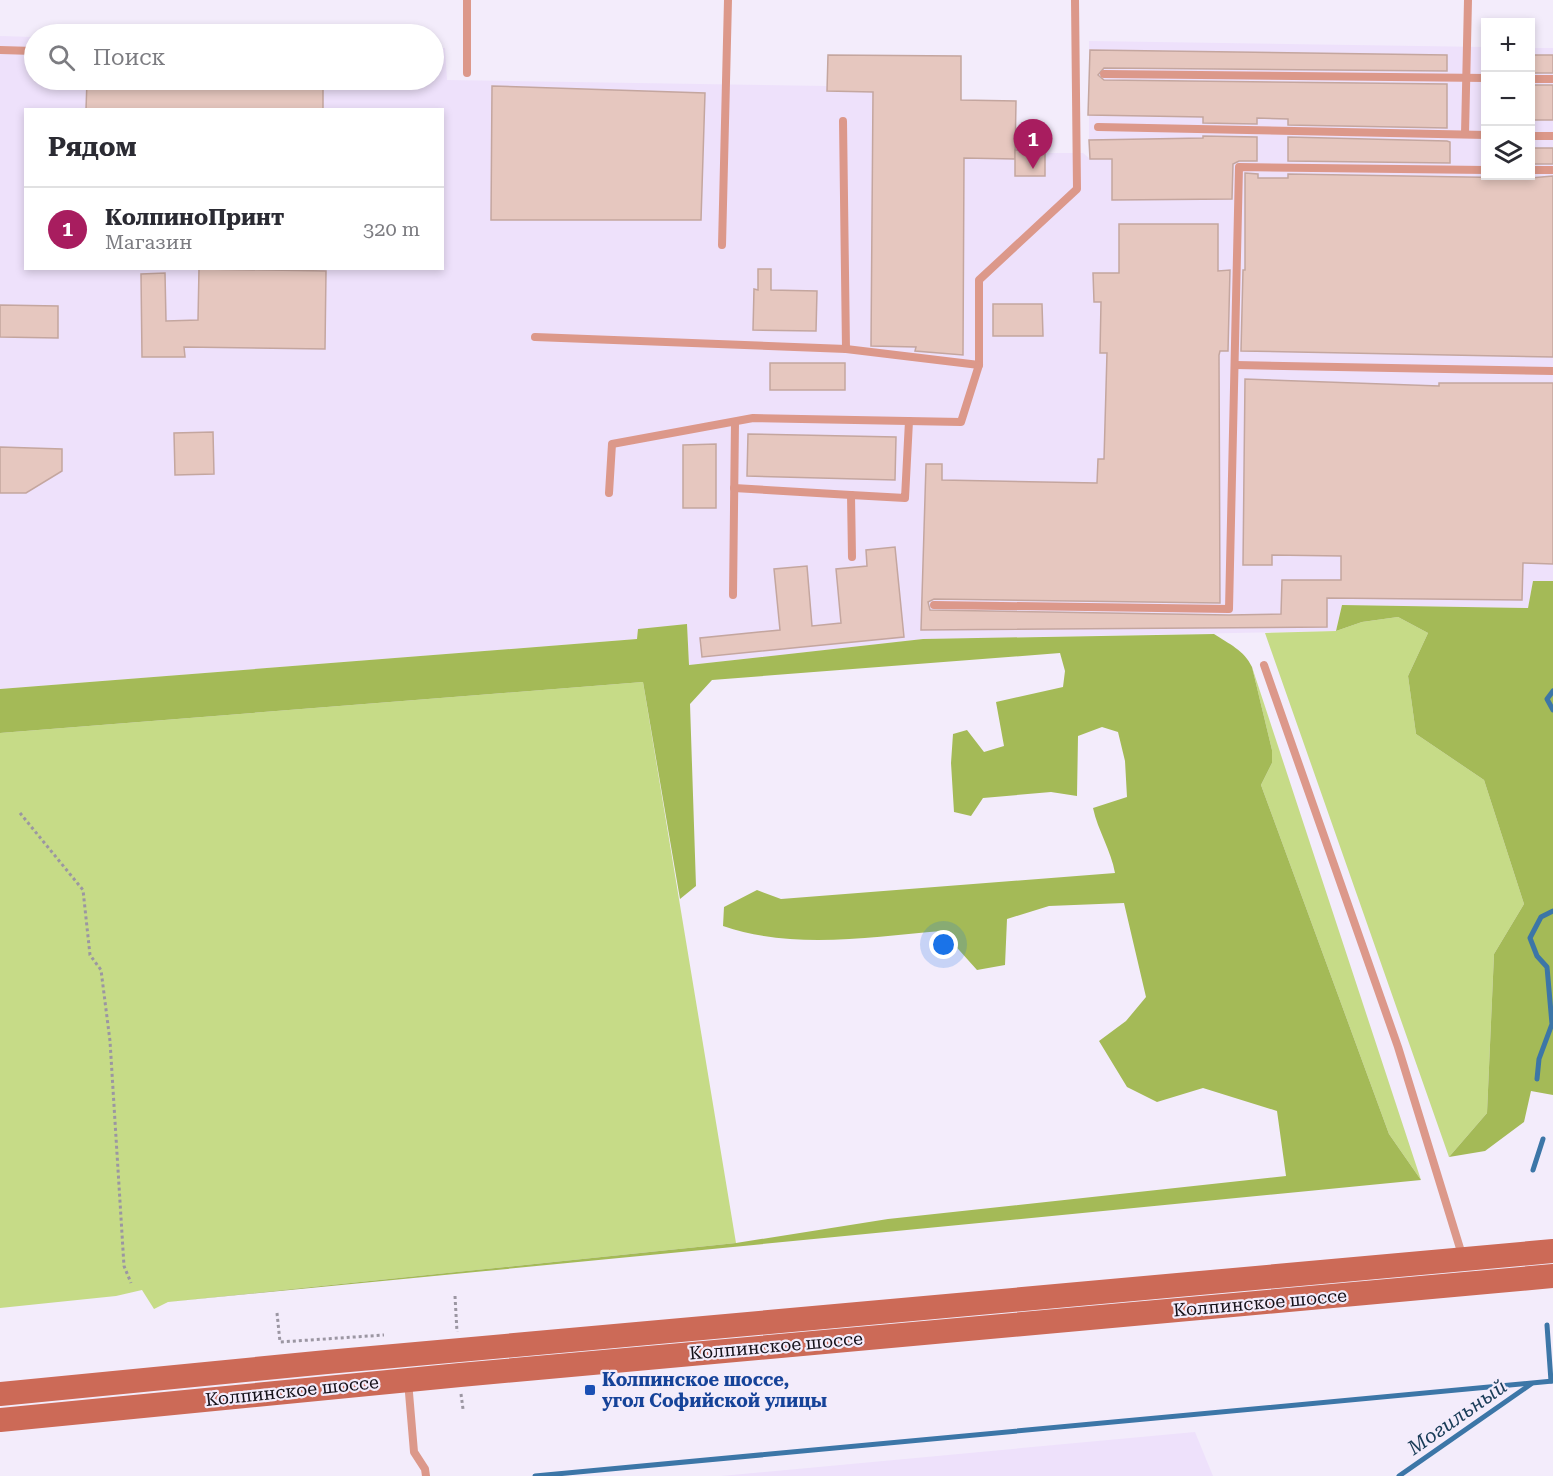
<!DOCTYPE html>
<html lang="ru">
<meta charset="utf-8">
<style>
:root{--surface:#fff;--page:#f2f2f3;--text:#2b2b33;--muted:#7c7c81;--line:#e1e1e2;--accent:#a81d5f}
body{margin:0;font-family:"Roboto Serif",serif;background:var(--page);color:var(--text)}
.controls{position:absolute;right:18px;top:18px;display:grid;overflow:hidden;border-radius:0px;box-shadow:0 3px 9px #0003}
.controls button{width:54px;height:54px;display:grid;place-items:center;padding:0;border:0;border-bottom:2px solid var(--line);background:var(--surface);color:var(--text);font:30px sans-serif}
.you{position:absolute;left:944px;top:945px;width:21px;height:21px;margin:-15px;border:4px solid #fff;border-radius:50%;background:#1a73e8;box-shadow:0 0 0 9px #1a73e833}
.badge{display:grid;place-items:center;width:39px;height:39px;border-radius:50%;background:var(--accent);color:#fff;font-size:20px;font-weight:700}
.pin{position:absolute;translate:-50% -50px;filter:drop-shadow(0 2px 3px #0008)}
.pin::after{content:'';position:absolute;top:32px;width:21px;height:18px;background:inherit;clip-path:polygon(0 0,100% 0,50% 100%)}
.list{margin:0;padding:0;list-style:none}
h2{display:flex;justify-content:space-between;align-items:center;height:78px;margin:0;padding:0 24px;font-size:26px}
h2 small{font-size:20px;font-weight:400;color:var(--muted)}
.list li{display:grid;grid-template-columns:39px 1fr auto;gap:18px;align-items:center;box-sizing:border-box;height:84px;padding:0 24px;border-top:2px solid var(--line)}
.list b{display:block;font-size:22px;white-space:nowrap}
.list p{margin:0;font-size:20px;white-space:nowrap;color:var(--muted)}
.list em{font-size:20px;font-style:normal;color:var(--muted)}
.icon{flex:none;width:33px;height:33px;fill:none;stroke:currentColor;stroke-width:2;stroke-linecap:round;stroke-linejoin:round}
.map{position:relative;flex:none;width:1553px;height:1476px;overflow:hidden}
.search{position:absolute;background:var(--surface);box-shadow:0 3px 9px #0003;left:24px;top:24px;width:420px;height:66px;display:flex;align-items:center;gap:15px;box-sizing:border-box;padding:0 21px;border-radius:33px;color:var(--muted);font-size:22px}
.panel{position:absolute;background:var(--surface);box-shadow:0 3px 9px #0003;left:24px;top:108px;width:420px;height:162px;border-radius:0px}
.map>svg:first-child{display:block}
</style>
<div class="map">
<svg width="1553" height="1476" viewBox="0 0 1553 1476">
<rect width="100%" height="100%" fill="#f3ecfb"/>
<g fill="#eee1fb" fill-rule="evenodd">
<path d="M 0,36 L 34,37 L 34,80 L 434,80 L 434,48 L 445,48 L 447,80 L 827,86 L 828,55 L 961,56 L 961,100 L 1016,101 L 1015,150 L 1045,153 L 1083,153 L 1089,158 L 1089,41 L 1485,47 L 1486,176 L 1530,176 L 1531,48 L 1553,48 L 1553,581 L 1533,581 L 1528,608 L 1342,605 L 1336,631 L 923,639 L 689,665 L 687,624 L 638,639 L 0,689 ZM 26,110 L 442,110 L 442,268 L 26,268 Z"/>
<path d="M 1195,1432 L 1213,1476 L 721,1476 Z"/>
</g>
<g fill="#c6db87">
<path d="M 1398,617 L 1428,633 L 1408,676 L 1416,734 L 1484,780 L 1524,904 L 1494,954 L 1487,1113 L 1449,1157 L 1265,633 L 1336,631 L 1362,622 Z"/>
<path d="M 1252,667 L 1421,1180 L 1389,1134 L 1261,785 L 1272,763 L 1272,750 Z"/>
<path d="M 643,682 L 736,1243 L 168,1302 L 154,1309 L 142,1290 L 116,1296 L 0,1308 L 0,733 Z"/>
</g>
<g fill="#a4ba57">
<path d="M 1533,581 L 1553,581 L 1553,1095 L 1531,1091 L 1524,1122 L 1485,1151 L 1449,1157 L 1487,1113 L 1494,954 L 1524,904 L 1484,780 L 1416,734 L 1408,676 L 1428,633 L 1398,617 L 1362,622 L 1336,631 L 1342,605 L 1528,608 Z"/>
<path d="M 687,624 L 689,665 L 923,639 L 1214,634 C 1229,644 1244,650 1252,667 L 1272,750 L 1272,763 L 1261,785 L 1389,1134 L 1421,1180 L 167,1302 L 736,1243 L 888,1219 L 1286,1176 L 1277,1111 L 1203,1088 L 1157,1102 L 1127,1087 L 1099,1041 L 1126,1021 L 1146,997 L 1124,903 L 1049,906 L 1007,919 L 1005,965 L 977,970 L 942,931 C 869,937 794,950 723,926 L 724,907 L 757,890 L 781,899 L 1115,873 C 1111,850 1098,831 1093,808 L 1127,797 L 1125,761 L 1118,732 L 1102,727 L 1078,736 L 1077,796 L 1051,792 L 983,798 L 971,816 L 954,812 L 951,763 L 953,734 L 967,730 L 984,752 L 1004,746 L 996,702 L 1063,687 L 1065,671 L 1060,653 L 712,680 L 690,704 L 696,886 L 680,899 L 643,682 L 0,733 L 0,689 L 637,639 L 638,629 Z"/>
</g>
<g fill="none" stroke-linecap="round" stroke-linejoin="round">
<g stroke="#3c76a7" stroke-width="5">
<path d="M 1553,691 L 1547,699 L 1553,710"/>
<path d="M 1537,1079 L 1539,1059 L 1552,1024 L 1547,967 L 1537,956 L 1530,938 L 1541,917 L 1553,911"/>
<path d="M 1533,1170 L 1543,1139"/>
<path d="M 1547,1325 L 1551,1381"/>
<path d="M 535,1476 L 1553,1381"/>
<path d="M 1399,1476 L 1531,1384"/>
</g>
</g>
<g fill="#e6c7bf" stroke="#c4a69f" stroke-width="1.5">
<path d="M 1090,50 L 1447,55 L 1447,71 L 1104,68 L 1098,75 L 1104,80 L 1447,84 L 1447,128 L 1288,125 L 1288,119 L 1257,118 L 1257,124 L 1203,123 L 1203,117 L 1088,115 Z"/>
<path d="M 828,55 L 961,56 L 961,100 L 1016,101 L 1015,159 L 964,158 L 963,355 L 915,351 L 916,347 L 871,346 L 873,92 L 827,91 Z"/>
<rect x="1530" y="55" width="23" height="18"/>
<path d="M 87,80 L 323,80 L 323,110 L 86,110 Z"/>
<rect x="1530" y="85" width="23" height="35"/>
<path d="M 492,86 L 705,93 L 701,220 L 491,220 Z"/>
<path d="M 1203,136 L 1257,137 L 1257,161 L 1239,161 L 1233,164 L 1232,199 L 1112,200 L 1112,159 L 1090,159 L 1089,140 L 1203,138 Z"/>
<path d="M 1288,137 L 1447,141 L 1450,142 L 1450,163 L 1288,161 Z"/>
<rect x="1530" y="148" width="23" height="16"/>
<rect x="1015" y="150" width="30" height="26"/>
<path d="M 1245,173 L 1258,174 L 1258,178 L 1288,178 L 1288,174 L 1530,178 L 1553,176 L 1553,357 L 1241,351 L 1243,270 L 1245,270 Z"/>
<path d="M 1119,224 L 1218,224 L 1218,271 L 1230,270 L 1228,351 L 1220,351 L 1219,355 L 1220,603 L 934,599 L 928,602 L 930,610 L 1229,615 L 1281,614 L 1282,580 L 1341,580 L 1341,556 L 1272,555 L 1272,565 L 1243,565 L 1245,379 L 1439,386 L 1439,383 L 1553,383 L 1553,564 L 1523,563 L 1522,600 L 1327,598 L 1327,627 L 921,630 L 926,464 L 942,464 L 942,480 L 1097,483 L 1098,459 L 1104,459 L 1107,353 L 1100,353 L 1101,302 L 1094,302 L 1093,273 L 1119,273 Z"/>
<path d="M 199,269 L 326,271 L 325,349 L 184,347 L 185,357 L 142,357 L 141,274 L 165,273 L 166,321 L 198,320 Z"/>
<path d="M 758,269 L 771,269 L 771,290 L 817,291 L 816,331 L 753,330 L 754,289 L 758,290 Z"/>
<path d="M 993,304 L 1042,304 L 1043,336 L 993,336 Z"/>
<path d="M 0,305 L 58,306 L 58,338 L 0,337 Z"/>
<rect x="770" y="363" width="75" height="27"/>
<path d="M 213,432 L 214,474 L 175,475 L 174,433 Z"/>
<path d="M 748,434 L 896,437 L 895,480 L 747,476 Z"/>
<path d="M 716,444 L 716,508 L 683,508 L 683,445 Z"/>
<path d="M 0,447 L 62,449 L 62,471 L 26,493 L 0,493 Z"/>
<path d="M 895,547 L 904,637 L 702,657 L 700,638 L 780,630 L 774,569 L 807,566 L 812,626 L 841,623 L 836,569 L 867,566 L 866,550 Z"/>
</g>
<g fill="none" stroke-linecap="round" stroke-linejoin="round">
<g stroke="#9b96a2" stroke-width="3" stroke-dasharray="3 3" stroke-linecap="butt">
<path d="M 20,813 L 83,890 L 90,955 L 101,970 L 110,1041 L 124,1266 L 131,1283"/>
<path d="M 455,1296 L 457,1332"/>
<path d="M 277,1313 L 280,1342 L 384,1335"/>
<path d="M 461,1394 L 463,1409"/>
</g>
<g stroke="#dc988a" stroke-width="8">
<path d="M 467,0 L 467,73"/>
<path d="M 0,50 L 34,51"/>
<path d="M 1104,74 L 1486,78"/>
<path d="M 1530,79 L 1553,79"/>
<path d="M 843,121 L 846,349"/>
<path d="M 1098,127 L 1486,135"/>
<path d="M 1465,134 L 1468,0"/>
<path d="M 1530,136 L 1553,136"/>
<path d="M 1530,170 L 1553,170"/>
<path d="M 722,245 L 728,0"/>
<path d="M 535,337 L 846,349 L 979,365 L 979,280 L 1077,189 L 1075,0"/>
<path d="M 1236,365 L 1553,371"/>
<path d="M 734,488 L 851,495"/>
<path d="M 609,493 L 612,444 L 753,418 L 961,422 L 979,365"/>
<path d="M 852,557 L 851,495 L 905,498 L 909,421"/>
<path d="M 733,595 L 735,422"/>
<path d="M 934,605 L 1229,609 L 1239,167 L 1486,170"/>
<path d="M 1264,665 L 1398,1047 L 1463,1258"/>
<path d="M 408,1381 L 414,1452 L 425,1469 L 426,1476"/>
</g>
<g stroke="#cc6a57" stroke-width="24">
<path d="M 0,1394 L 327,1362 L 1553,1251"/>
<path d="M 0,1420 L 460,1375 L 1553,1276"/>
</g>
</g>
<rect fill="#1a4fb4" stroke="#f3ecfb" stroke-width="2" x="584" y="1384" width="12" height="12" rx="3"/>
<g text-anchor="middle" stroke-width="4.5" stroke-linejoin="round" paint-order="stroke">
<g font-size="18" fill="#151119" stroke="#f3ecfb">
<text transform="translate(1260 1303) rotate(-5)" y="6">Колпинское шоссе</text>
<text transform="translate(776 1346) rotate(-5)" y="6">Колпинское шоссе</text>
<text transform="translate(292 1391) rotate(-6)" y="6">Колпинское шоссе</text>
</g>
<g font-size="18" font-weight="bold" fill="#164399" stroke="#f3ecfb" text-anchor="start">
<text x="602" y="1386">Колпинское шоссе,<tspan x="602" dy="21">угол Софийской улицы</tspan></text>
</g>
<g font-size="20" font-style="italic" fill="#183b57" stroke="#f3ecfb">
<text transform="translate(1457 1417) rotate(-35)" y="7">Могильный</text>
</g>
</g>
</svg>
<div class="controls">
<button>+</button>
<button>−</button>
<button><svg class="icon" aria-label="layers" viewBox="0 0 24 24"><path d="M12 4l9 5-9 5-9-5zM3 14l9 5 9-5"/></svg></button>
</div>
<div class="you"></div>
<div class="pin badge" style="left:1033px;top:169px">1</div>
<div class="search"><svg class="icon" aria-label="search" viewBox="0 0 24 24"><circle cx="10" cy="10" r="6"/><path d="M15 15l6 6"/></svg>Поиск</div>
<section class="panel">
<h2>Рядом<small></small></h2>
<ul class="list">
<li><span class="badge">1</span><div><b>КолпиноПринт</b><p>Магазин</p></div><em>320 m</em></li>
</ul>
</section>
</div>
